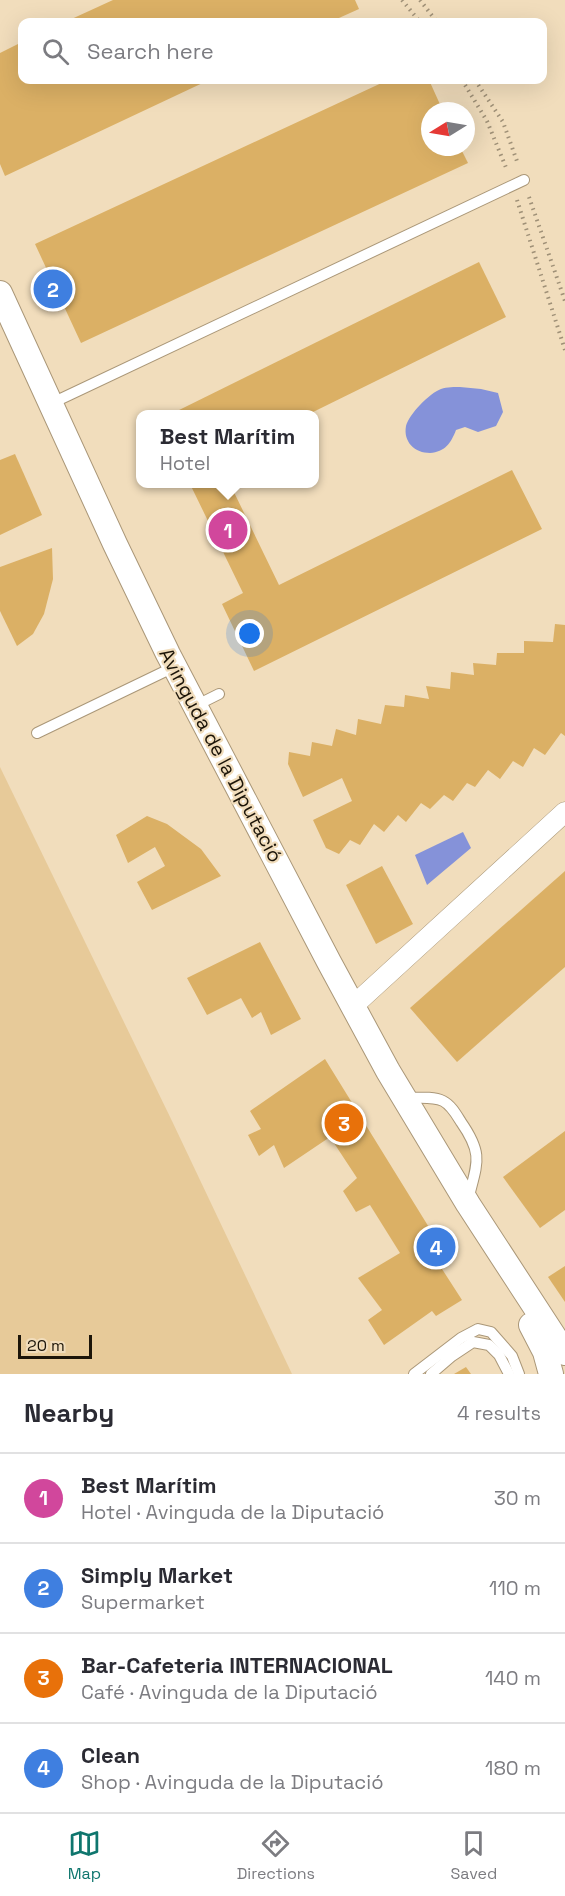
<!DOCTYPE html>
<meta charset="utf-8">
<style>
:root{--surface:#fff;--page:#f2f2f3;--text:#2b2b33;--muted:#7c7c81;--line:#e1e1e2;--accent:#0f766e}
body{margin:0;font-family:"Space Grotesk",sans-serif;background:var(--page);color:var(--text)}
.compass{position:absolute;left:421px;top:102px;width:54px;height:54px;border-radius:50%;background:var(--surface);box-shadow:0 6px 24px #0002;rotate:259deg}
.scale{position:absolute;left:18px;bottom:15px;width:74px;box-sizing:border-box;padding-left:6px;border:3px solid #1c1509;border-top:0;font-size:16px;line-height:21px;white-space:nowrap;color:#1c1509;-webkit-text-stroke:4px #f1ddbc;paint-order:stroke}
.you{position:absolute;left:250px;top:634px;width:21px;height:21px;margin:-15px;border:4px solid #fff;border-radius:50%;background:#1a73e8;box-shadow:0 0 0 9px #1a73e833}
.badge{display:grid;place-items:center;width:39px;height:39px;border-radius:50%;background:var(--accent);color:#fff;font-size:20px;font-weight:700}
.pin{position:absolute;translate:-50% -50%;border:3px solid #fff;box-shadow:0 2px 6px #0006}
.popup{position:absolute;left:136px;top:410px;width:183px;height:78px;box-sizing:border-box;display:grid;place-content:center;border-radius:12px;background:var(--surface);filter:drop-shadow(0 2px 4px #0005);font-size:20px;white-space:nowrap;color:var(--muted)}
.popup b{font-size:22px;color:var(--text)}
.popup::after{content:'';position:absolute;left:50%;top:100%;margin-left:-12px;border:12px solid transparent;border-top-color:var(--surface)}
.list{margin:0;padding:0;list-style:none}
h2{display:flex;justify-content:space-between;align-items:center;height:78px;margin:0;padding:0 24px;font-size:26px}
h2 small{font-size:20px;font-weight:400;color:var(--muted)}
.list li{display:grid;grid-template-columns:39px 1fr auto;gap:18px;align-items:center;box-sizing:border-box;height:90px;padding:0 24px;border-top:2px solid var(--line)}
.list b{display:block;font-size:22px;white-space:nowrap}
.list p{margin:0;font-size:20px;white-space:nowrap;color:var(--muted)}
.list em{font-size:20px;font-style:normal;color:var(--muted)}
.icon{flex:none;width:33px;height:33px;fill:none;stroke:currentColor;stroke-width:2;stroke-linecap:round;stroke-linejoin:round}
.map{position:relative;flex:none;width:565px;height:1374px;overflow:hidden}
.search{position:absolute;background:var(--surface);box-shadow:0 6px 24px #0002;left:18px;right:18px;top:18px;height:66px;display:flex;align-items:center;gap:15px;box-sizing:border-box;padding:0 21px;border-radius:12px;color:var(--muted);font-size:22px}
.sheet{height:438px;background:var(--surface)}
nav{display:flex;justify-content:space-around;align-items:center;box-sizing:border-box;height:84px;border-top:2px solid var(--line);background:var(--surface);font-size:16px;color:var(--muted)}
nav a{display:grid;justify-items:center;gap:3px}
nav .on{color:var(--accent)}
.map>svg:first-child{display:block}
</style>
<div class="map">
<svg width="565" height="1374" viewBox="0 0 565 1374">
<rect width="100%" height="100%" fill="#f1ddbc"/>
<path fill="#e7ca99" d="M 0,767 L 172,1121 L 292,1374 L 0,1374 Z"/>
<g fill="#8592d9">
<path d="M 460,387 L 481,389 L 498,393 L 503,412 L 496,426 L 478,432 L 465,427 L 456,430 C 451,443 445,452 430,453 C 415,453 403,442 406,426 C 409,414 430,393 441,389 C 447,387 455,387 460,387 Z"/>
<path d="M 463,832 L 471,848 L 427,885 L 415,855 Z"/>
</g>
<g fill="#dbb065">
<path d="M 113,0 L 355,0 L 359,9 L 330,22 L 65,22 Z"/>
<path d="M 22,42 L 22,80 L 209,80 L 5,176 L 0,164 L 0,53 Z"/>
<path d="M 388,80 L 429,80 L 443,111 L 430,111 L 430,147 L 460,147 L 468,163 L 81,343 L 35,244 Z"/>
<path d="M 479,262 L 506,317 L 309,414 L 171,414 Z"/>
<path d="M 15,454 L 42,515 L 0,535 L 0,460 Z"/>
<path d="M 512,470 L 542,529 L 254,671 L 222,604 L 243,593 L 190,484 L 230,484 L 279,585 Z"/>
<path d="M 52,548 L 53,579 L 44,614 L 33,634 L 17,646 L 0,611 L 0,567 Z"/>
<path d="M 555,624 L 565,625 L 565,736 L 561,733 L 545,755 L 534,748 L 523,767 L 513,761 L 500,779 L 488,770 L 475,787 L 467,783 L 453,801 L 444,795 L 430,809 L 421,803 L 406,822 L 398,815 L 384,832 L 374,824 L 360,845 L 350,840 L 339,854 L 326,848 L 313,820 L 352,801 L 342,778 L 303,797 L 288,764 L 289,752 L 310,756 L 312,742 L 332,746 L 336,729 L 356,735 L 358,719 L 381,724 L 385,705 L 404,707 L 405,695 L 429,699 L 426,686 L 450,689 L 451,672 L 474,675 L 473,663 L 496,665 L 497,653 L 524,653 L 524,641 L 553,642 Z"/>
<path d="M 147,816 L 167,824 L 201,849 L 221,876 L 152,910 L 137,882 L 165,866 L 155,847 L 128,863 L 116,835 Z"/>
<path d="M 382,866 L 413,924 L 376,944 L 346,885 Z"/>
<path d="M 565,871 L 565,967 L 457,1062 L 410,1008 Z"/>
<path d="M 260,942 L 301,1019 L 271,1035 L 261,1012 L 252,1018 L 241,998 L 207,1015 L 187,978 Z"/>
<path d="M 325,1059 L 451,1263 L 442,1269 L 462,1300 L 436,1316 L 432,1311 L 384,1345 L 368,1320 L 382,1310 L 358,1278 L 400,1253 L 370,1205 L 356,1212 L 343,1191 L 357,1178 L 330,1137 L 284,1168 L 274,1145 L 259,1156 L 248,1135 L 261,1129 L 250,1111 Z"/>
<path d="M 565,1131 L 565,1210 L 540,1228 L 503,1177 Z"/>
<path d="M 565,1266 L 565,1302 L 548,1277 Z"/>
<path d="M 466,1367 L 471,1374 L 454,1374 Z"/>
</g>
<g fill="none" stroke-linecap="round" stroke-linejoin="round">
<g stroke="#aa9778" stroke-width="12">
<g id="service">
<path d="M 50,404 L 524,180"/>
<path d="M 195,706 L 219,694"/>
<path d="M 37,733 L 174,667"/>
<path d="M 406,1098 C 417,1098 433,1096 443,1101 C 451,1105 456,1114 461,1122 C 484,1155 477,1163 468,1200"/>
<path d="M 414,1374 L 461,1338 L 478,1329 L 491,1332 L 512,1356 L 519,1374"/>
<path d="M 431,1374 L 452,1356 L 473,1342 L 489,1345 L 499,1355 L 509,1374"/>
</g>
</g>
<g stroke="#aa9778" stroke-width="21">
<path id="minor" d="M 353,1006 L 565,812"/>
</g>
<g stroke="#aa9778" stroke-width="26">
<g id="tertiary">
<path d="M 0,293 L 115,544 L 168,654 L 329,962 L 388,1071 L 468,1204 L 565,1353"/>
<path d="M 531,1325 L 545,1352 L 551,1374"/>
</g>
</g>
<g stroke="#9f9077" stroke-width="4" stroke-dasharray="1.5 4.5" stroke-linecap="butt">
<path d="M 402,0 L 420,22"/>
<path d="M 420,0 L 437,22"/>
<path d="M 462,80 L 487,121 L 507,170"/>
<path d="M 475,80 L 503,122 L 518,164"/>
<path d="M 529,197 L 565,301"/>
<path d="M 517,200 L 565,350"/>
</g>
<use href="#service" stroke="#fff" stroke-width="10"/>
<use href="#minor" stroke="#fff" stroke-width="20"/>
<use href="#tertiary" stroke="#fff" stroke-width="24"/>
</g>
<g text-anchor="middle" stroke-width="4.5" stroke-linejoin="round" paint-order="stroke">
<g font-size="20" fill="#1c1509" stroke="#f1ddbc">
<text transform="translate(221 755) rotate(62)" y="7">Avinguda de la Diputació</text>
</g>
</g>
</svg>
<svg class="compass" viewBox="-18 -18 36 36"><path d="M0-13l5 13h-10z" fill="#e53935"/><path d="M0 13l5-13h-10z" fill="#7c7c81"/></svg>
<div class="scale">20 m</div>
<div class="you"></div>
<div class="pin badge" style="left:228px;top:530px;background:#d1479c">1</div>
<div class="popup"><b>Best Marítim</b>Hotel</div>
<div class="pin badge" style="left:53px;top:289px;background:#3f7fe0">2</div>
<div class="pin badge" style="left:344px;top:1123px;background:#e8710a">3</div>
<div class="pin badge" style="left:436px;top:1247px;background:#3f7fe0">4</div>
<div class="search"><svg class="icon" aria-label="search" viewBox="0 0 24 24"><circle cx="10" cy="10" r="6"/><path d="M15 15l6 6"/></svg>Search here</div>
</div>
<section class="sheet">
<h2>Nearby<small>4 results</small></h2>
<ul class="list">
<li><span class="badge" style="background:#d1479c">1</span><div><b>Best Marítim</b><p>Hotel · Avinguda de la Diputació</p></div><em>30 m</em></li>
<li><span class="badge" style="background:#3f7fe0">2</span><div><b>Simply Market</b><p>Supermarket</p></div><em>110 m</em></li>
<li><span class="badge" style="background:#e8710a">3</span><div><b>Bar-Cafeteria INTERNACIONAL</b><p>Café · Avinguda de la Diputació</p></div><em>140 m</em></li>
<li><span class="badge" style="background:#3f7fe0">4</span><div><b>Clean</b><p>Shop · Avinguda de la Diputació</p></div><em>180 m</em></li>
</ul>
</section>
<nav>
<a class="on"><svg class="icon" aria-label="map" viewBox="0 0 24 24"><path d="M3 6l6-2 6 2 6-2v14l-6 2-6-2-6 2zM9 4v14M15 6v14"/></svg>Map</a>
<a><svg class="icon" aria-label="directions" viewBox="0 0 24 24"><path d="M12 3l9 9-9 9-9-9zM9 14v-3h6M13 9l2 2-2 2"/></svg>Directions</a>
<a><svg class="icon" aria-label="saved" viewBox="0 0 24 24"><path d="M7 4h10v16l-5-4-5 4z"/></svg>Saved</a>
</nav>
